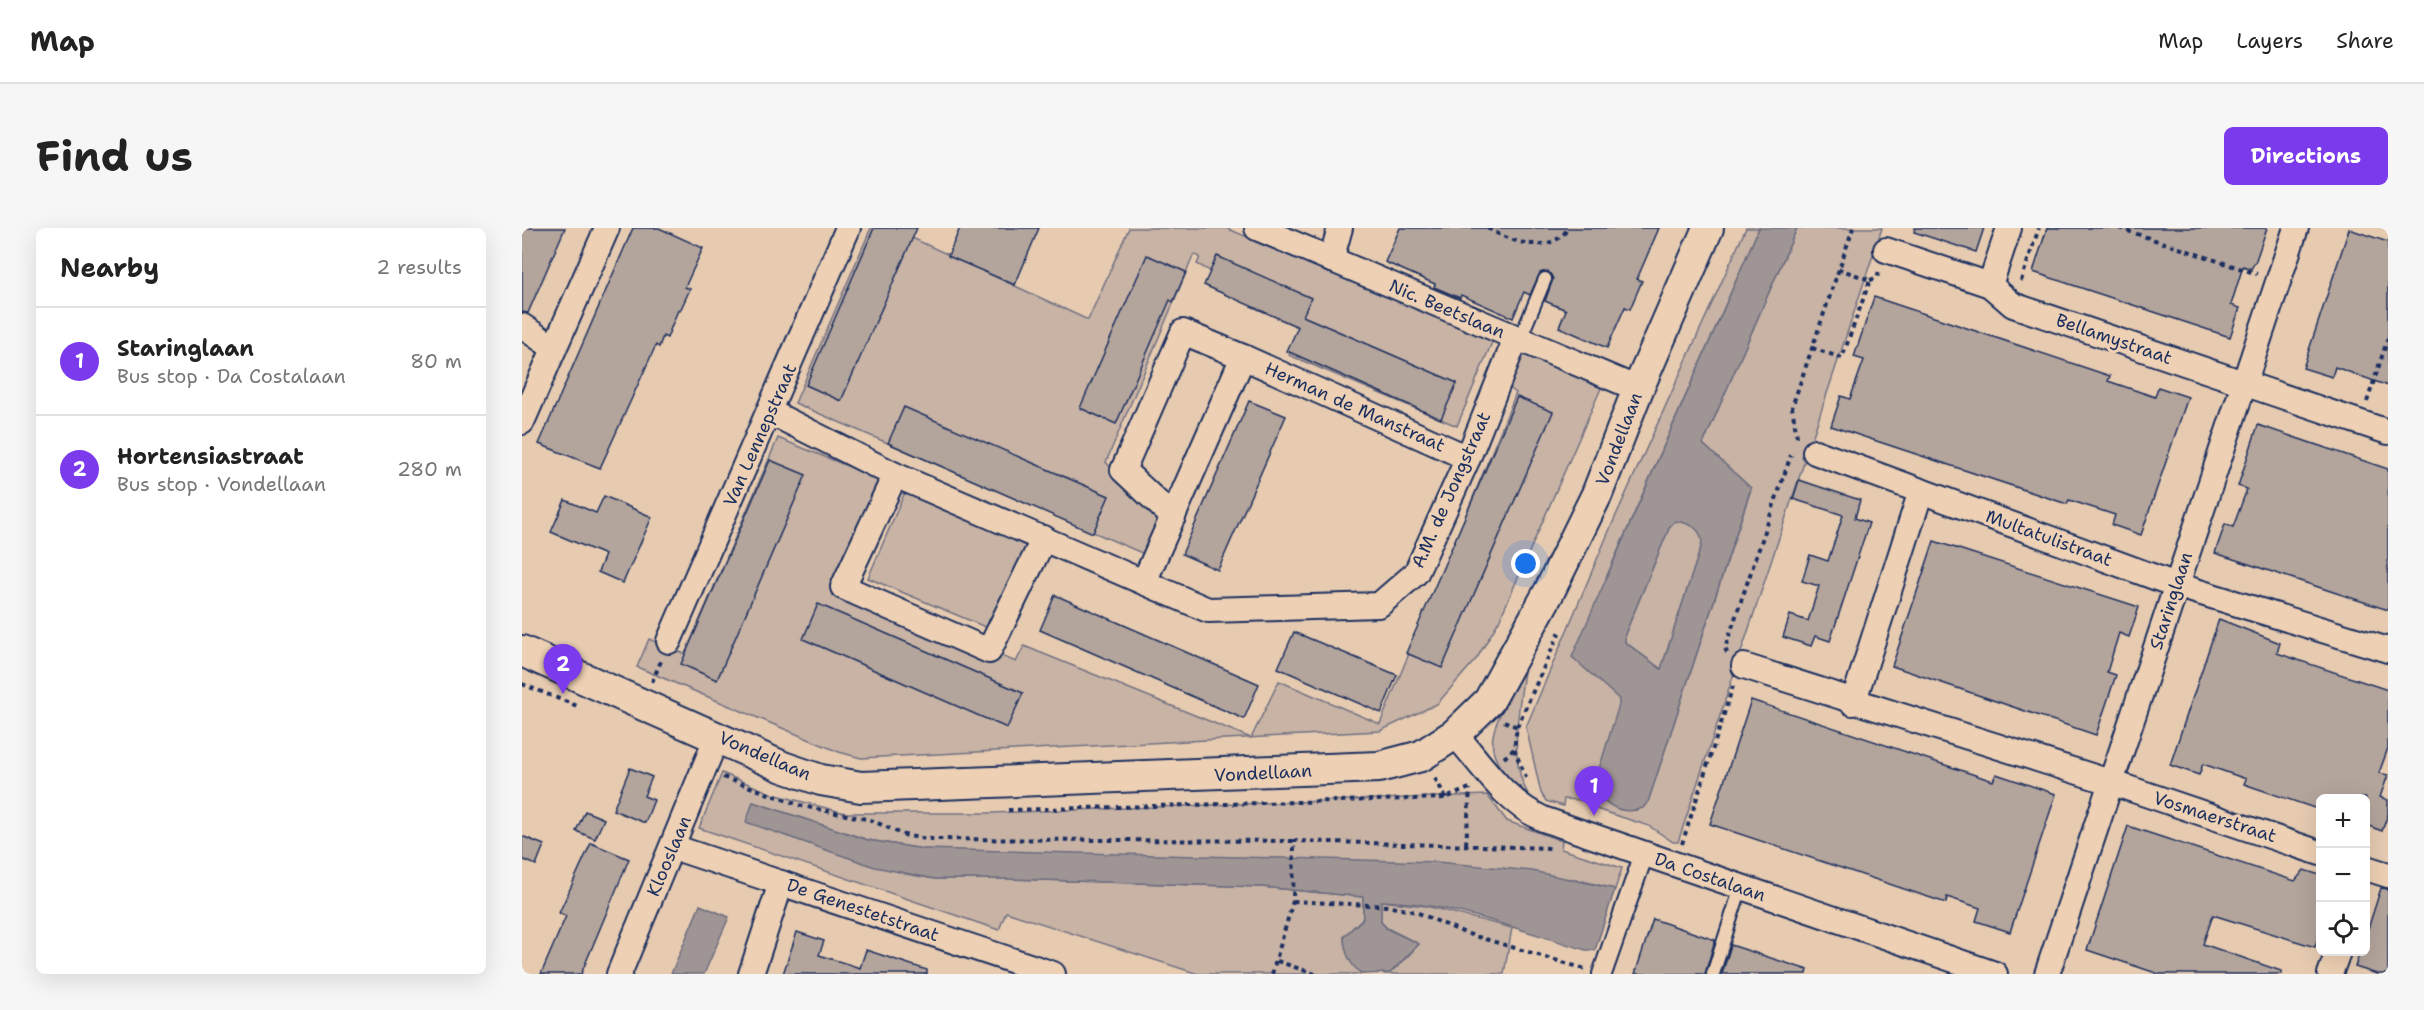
<!DOCTYPE html>
<meta charset="utf-8">
<style>
:root{--surface:#fff;--page:#f6f6f6;--text:#222;--muted:#767676;--line:#e0e0e0;--accent:#7c3aed}
body{margin:0;font-family:"Shantell Sans",sans-serif;background:var(--page);color:var(--text)}
.controls{position:absolute;right:18px;bottom:18px;display:grid;overflow:hidden;border-radius:9px;box-shadow:0 6px 24px #0002}
.controls button{width:54px;height:54px;display:grid;place-items:center;padding:0;border:0;border-bottom:2px solid var(--line);background:var(--surface);color:var(--text);font:30px sans-serif}
.you{position:absolute;left:1004px;top:336px;width:21px;height:21px;margin:-15px;border:4px solid #fff;border-radius:50%;background:#1a73e8;box-shadow:0 0 0 9px #1a73e833}
.badge{display:grid;place-items:center;width:39px;height:39px;border-radius:50%;background:var(--accent);color:#fff;font-size:20px;font-weight:700}
.pin{position:absolute;translate:-50% -50px;filter:drop-shadow(0 2px 3px #0008)}
.pin::after{content:'';position:absolute;top:32px;width:21px;height:18px;background:inherit;clip-path:polygon(0 0,100% 0,50% 100%)}
.list{margin:0;padding:0;list-style:none}
h2{display:flex;justify-content:space-between;align-items:center;height:78px;margin:0;padding:0 24px;font-size:26px}
h2 small{font-size:20px;font-weight:400;color:var(--muted)}
.list li{display:grid;grid-template-columns:39px 1fr auto;gap:18px;align-items:center;box-sizing:border-box;height:108px;padding:0 24px;border-top:2px solid var(--line)}
.list b{display:block;font-size:22px;white-space:nowrap}
.list p{margin:0;font-size:20px;white-space:nowrap;color:var(--muted)}
.list em{font-size:20px;font-style:normal;color:var(--muted)}
.icon{flex:none;width:33px;height:33px;fill:none;stroke:currentColor;stroke-width:2;stroke-linecap:round;stroke-linejoin:round}
.map{position:relative;flex:none;width:1866px;height:746px;overflow:hidden;border-radius:9px}
header{display:flex;align-items:center;gap:36px;box-sizing:border-box;height:84px;padding:0 30px;background:var(--surface);border-bottom:2px solid var(--line)}
header strong{font-size:28px}
nav{display:flex;gap:33px;margin-inline-start:auto;font-size:21px}
.intro{display:flex;align-items:center;justify-content:space-between;box-sizing:border-box;height:144px;padding:0 36px}
h1{margin:0;font-size:42px}
.button{padding:15px 27px;border-radius:9px;background:var(--accent);color:#fff;font-size:21px;font-weight:700}
main{display:flex;gap:36px;padding:0 36px}
aside{flex:1;background:var(--surface);border-radius:9px;box-shadow:0 6px 24px #0002}
.map>svg:first-child{display:block}
</style>
<header>
<strong>Map</strong>
<nav><a>Map</a><a>Layers</a><a>Share</a></nav>
</header>
<div class="intro"><h1>Find us</h1><a class="button">Directions</a></div>
<main>
<aside>
<h2>Nearby<small>2 results</small></h2>
<ul class="list">
<li><span class="badge">1</span><div><b>Staringlaan</b><p>Bus stop · Da Costalaan</p></div><em>80 m</em></li>
<li><span class="badge">2</span><div><b>Hortensiastraat</b><p>Bus stop · Vondellaan</p></div><em>280 m</em></li>
</ul>
</aside>
<div class="map">
<svg width="1866" height="746" viewBox="0 0 1866 746">
<rect width="100%" height="100%" fill="#e6cbb1"/>
<filter id="ink" filterUnits="userSpaceOnUse"><feTurbulence type="fractalNoise" baseFrequency=".0167" numOctaves="2"/><feDisplacementMap in="SourceGraphic" scale="12" xChannelSelector="R" yChannelSelector="G"/><feConvolveMatrix kernelMatrix="1 2 1 2 8 2 1 2 1" color-interpolation-filters="sRGB"/></filter>
<g filter="url(#ink)">
<g fill="#c8b3a5" stroke="#727182" stroke-width="1.5">
<path d="M 349,0 L 369,0 L 566,92 L 607,0 L 704,0 L 971,112 L 935,198 L 767,127 L 781,94 L 675,36 L 678,29 L 672,26 L 584,234 L 636,294 L 622,326 L 273,175 Z"/>
<path d="M 1224,0 L 1237,0 L 1084,350 L 1091,465 L 1097,471 L 1126,574 L 1229,261 L 1181,216 L 1275,0 L 1360,0 L 1156,614 L 1151,614 L 1127,598 L 1074,581 L 1073,573 L 1042,571 L 1041,578 L 1024,573 L 1019,565 L 1004,499 L 1087,303 Z"/>
<path d="M 1000,124 L 1080,158 L 977,393 L 955,430 L 915,476 L 858,503 L 339,530 L 317,524 L 115,439 L 127,411 L 163,426 L 256,210 L 348,247 L 356,253 L 310,358 L 494,434 L 502,418 L 729,510 L 757,453 L 858,496 L 994,165 L 985,158 Z"/>
<path d="M 383,264 L 509,316 L 473,403 L 346,350 Z"/>
<path d="M 1153,293 C 1168,295 1180,300 1180,316 L 1139,441 L 1103,414 L 1103,406 L 1148,298 Z"/>
<path d="M 1002,444 C 997,482 986,532 1006,566 C 946,522 974,495 1002,444 Z"/>
<path d="M 200,545 L 251,566 L 323,585 L 469,585 L 965,567 L 985,593 L 1040,613 L 1039,621 L 1100,640 L 1093,661 L 1053,651 L 401,621 L 346,612 L 231,574 L 225,594 L 384,646 L 413,651 L 485,651 L 740,659 L 841,669 L 841,690 L 822,708 C 822,720 831,740 841,746 L 676,746 L 484,684 L 477,702 L 177,600 Z"/>
<path d="M 859,673 L 904,678 L 990,700 L 982,746 L 862,746 L 877,738 L 897,716 L 865,700 L 859,694 Z"/>
</g>
<g fill="#a09595" stroke="#6b6c7f" stroke-width="1.5" fill-rule="evenodd">
<path d="M 1237,0 L 1275,0 L 1181,216 L 1229,260 L 1126,574 L 1121,580 C 1102,587 1088,581 1076,565 L 1077,541 L 1097,477 L 1097,471 L 1050,429 ZM 1153,293 C 1168,295 1180,300 1180,316 L 1139,441 L 1103,414 L 1103,406 L 1148,298 Z"/>
<path d="M 231,574 L 346,612 L 401,621 L 915,634 L 1010,643 L 1093,661 L 1073,722 L 1064,722 C 999,703 928,674 859,673 L 859,694 L 865,701 L 897,716 L 868,745 L 841,746 C 828,739 822,723 822,708 L 841,691 L 841,669 L 740,659 L 485,651 L 413,651 L 353,639 L 224,594 Z"/>
<path d="M 178,677 L 207,689 L 182,746 L 149,746 Z"/>
</g>
<g fill="#b3a49c" stroke="#1b2f5e" stroke-width="1.5">
<path d="M 0,0 L 43,0 L 6,85 L 0,84 Z"/>
<path d="M 111,0 L 137,0 L 181,20 L 163,59 L 168,61 L 158,83 L 156,82 L 145,110 L 141,108 L 137,119 L 134,117 L 78,240 L 17,216 Z"/>
<path d="M 352,0 L 395,0 L 319,173 L 284,157 Z"/>
<path d="M 438,0 L 517,0 L 493,57 L 426,28 Z"/>
<path d="M 878,0 L 1137,0 L 1115,51 L 1120,53 L 1108,81 L 1103,79 L 1085,120 L 1037,99 L 1044,82 L 1023,73 L 1031,51 L 1026,43 L 1018,45 L 1008,67 L 1002,64 L 991,90 L 939,67 L 938,70 L 912,59 L 913,56 L 863,34 Z"/>
<path d="M 1393,0 L 1462,0 L 1454,24 L 1392,4 Z"/>
<path d="M 1525,0 L 1745,0 L 1734,32 L 1729,41 L 1721,38 L 1709,77 L 1718,80 L 1708,109 L 1511,44 Z"/>
<path d="M 1827,1 L 1866,14 L 1866,158 L 1813,139 L 1810,149 L 1781,140 Z"/>
<path d="M 625,27 L 664,44 L 651,74 L 648,72 L 594,196 L 558,180 Z"/>
<path d="M 695,28 L 789,70 L 781,88 L 935,155 L 919,191 L 765,123 L 776,99 L 682,57 Z"/>
<path d="M 1352,69 L 1588,148 L 1586,153 L 1633,169 L 1636,159 L 1666,169 L 1619,307 L 1590,297 L 1593,287 L 1547,272 L 1545,276 L 1309,198 L 1319,168 L 1328,171 L 1342,132 L 1332,129 Z"/>
<path d="M 995,169 L 1031,184 L 920,440 L 884,425 Z"/>
<path d="M 727,173 L 764,188 L 696,342 L 660,326 Z"/>
<path d="M 382,179 L 587,268 L 571,305 L 366,215 Z"/>
<path d="M 1736,197 L 1866,241 L 1866,382 L 1693,325 L 1703,296 L 1711,299 L 1725,261 L 1716,258 Z"/>
<path d="M 248,232 L 284,247 L 195,452 L 159,436 Z"/>
<path d="M 1277,252 L 1338,272 L 1333,290 L 1347,295 L 1308,413 L 1293,408 L 1289,418 L 1261,409 L 1268,387 L 1286,393 L 1297,358 L 1280,353 L 1288,327 L 1306,333 L 1321,287 L 1271,271 Z"/>
<path d="M 82,268 L 130,289 L 101,355 L 76,344 L 83,327 L 29,304 L 43,272 L 74,285 Z"/>
<path d="M 1412,313 L 1617,379 L 1607,409 L 1597,405 L 1585,444 L 1594,447 L 1574,507 L 1370,438 Z"/>
<path d="M 533,367 L 737,456 L 722,491 L 518,402 Z"/>
<path d="M 296,376 L 501,465 L 485,500 L 281,411 Z"/>
<path d="M 1697,391 L 1758,415 L 1755,425 L 1866,462 L 1866,520 L 1857,545 L 1866,547 L 1858,569 L 1866,572 L 1866,586 L 1860,603 L 1844,597 L 1844,570 L 1798,570 L 1798,582 L 1722,556 L 1724,551 L 1681,536 L 1677,547 L 1648,537 Z"/>
<path d="M 772,404 L 875,447 L 859,485 L 756,440 Z"/>
<path d="M 1229,472 L 1471,553 L 1474,546 L 1534,566 L 1488,704 L 1454,693 L 1458,680 L 1425,669 L 1424,675 L 1188,596 Z"/>
<path d="M 108,540 L 130,549 L 122,568 L 132,572 L 123,595 L 91,582 Z"/>
<path d="M 63,583 L 82,591 L 73,611 L 54,603 Z"/>
<path d="M 1606,598 L 1773,653 L 1782,642 L 1798,647 L 1798,702 L 1793,719 L 1691,687 L 1681,716 L 1759,743 L 1759,746 L 1637,746 L 1565,722 Z"/>
<path d="M 0,608 L 22,617 L 14,637 L 0,631 Z"/>
<path d="M 69,615 L 107,631 L 59,746 L 19,746 L 44,688 L 37,685 Z"/>
<path d="M 1859,660 L 1866,661 L 1866,746 L 1855,746 L 1833,739 L 1838,723 L 1844,723 L 1844,707 Z"/>
<path d="M 1131,691 L 1193,712 L 1183,746 L 1113,746 Z"/>
<path d="M 275,704 L 302,713 L 297,727 L 338,740 L 344,722 L 405,742 L 405,746 L 261,746 Z"/>
<path d="M 1209,717 L 1286,742 L 1285,746 L 1200,746 Z"/>
</g>
<g fill="none" stroke-linecap="round" stroke-linejoin="round">
<g stroke="#1b2f5e" stroke-width="16">
<g id="service">
<path d="M 998,111 L 1023,51"/>
<path d="M 1191,746 L 1219,659"/>
</g>
</g>
<g stroke="#1b2f5e" stroke-width="22">
<path id="pedestrian" d="M 1080,746 L 1122,626"/>
</g>
<g stroke="#1b2f5e" stroke-width="28">
<g id="minor">
<path d="M 735,0 L 1116,161"/>
<path d="M 1364,22 L 1468,57 L 1491,77 L 1866,204"/>
<path d="M 809,32 L 818,0"/>
<path d="M 1468,57 L 1487,0"/>
<path d="M 0,98 L 32,120"/>
<path d="M 248,184 L 373,247 L 686,382 L 857,377 L 894,345 L 946,230 L 994,110"/>
<path d="M 0,194 L 85,0"/>
<path d="M 1293,224 L 1654,357 L 1866,422"/>
<path d="M 373,247 L 321,359 L 467,423 L 522,310"/>
<path d="M 651,289 L 601,242 L 661,104 L 721,129"/>
<path d="M 622,354 L 721,129 L 946,230"/>
<path d="M 147,413 L 326,0"/>
<path d="M 1222,438 L 1588,554 L 1798,625"/>
<path d="M 1331,475 L 1399,263"/>
<path d="M 933,506 C 960,537 983,574 1021,591 L 1473,746"/>
<path d="M 151,619 L 531,746"/>
<path d="M 1844,640 L 1866,647"/>
<path d="M 97,746 L 195,509"/>
<path d="M 229,746 L 259,655"/>
<path d="M 1525,746 L 1774,0"/>
<path d="M 1808,746 L 1816,724"/>
</g>
</g>
<g stroke="#1b2f5e" stroke-width="34">
<path id="tertiary" d="M 0,423 L 261,539 L 299,552 L 339,559 L 857,539 L 899,528 L 933,506 L 967,473 L 1027,364 L 1075,266 L 1116,161 L 1186,0"/>
</g>
<g stroke="#1b2f5e" stroke-width="4" stroke-dasharray="4.5 4.5" stroke-linecap="butt">
<path d="M 966,0 C 987,14 1030,28 1046,0"/>
<path d="M 1597,0 L 1735,46"/>
<path d="M 1348,52 L 1355,50 L 1357,43"/>
<path d="M 1499,53 L 1517,0"/>
<path d="M 1290,120 L 1320,130 L 1348,52 L 1317,41"/>
<path d="M 1845,174 L 1866,110"/>
<path d="M 1275,209 L 1270,179 L 1331,0"/>
<path d="M 1205,425 L 1203,420 L 1269,227"/>
<path d="M 130,454 L 139,433"/>
<path d="M 0,456 L 55,478"/>
<path d="M 982,493 L 995,499"/>
<path d="M 992,521 L 1005,552"/>
<path d="M 982,530 L 992,521 L 995,499 L 1039,401"/>
<path d="M 201,549 L 280,578 L 349,592 L 382,607 L 403,611 L 772,613"/>
<path d="M 913,550 L 924,570"/>
<path d="M 486,582 L 924,570 L 950,559"/>
<path d="M 944,616 L 948,561"/>
<path d="M 1160,616 L 1211,458"/>
<path d="M 771,673 L 865,678 L 894,684 L 943,705 L 1063,741"/>
<path d="M 755,733 L 793,746"/>
<path d="M 750,746 L 771,673 L 772,613 L 1029,620"/>
</g>
<use href="#service" stroke="#eed1b4" stroke-width="12"/>
<use href="#pedestrian" stroke="#eed1b4" stroke-width="18"/>
<use href="#minor" stroke="#eed1b4" stroke-width="24"/>
<use href="#tertiary" stroke="#eed1b4" stroke-width="30"/>
</g>
</g>
<g text-anchor="middle" stroke-width="6" stroke-linejoin="round" paint-order="stroke">
<g font-size="18" fill="#1b2f5e" stroke="#eed1b4">
<text transform="translate(925 81) rotate(23)" y="6">Nic. Beetslaan</text>
<text transform="translate(1592 111) rotate(19)" y="6">Bellamystraat</text>
<text transform="translate(833 179) rotate(24)" y="6">Herman de Manstraat</text>
<text transform="translate(238 207) rotate(-66)" y="6">Van Lennepstraat</text>
<text transform="translate(1097 211) rotate(-69)" y="6">Vondellaan</text>
<text transform="translate(929 262) rotate(-66)" y="6">A.M. de Jongstraat</text>
<text transform="translate(1527 310) rotate(20)" y="6">Multatulistraat</text>
<text transform="translate(1649 373) rotate(-72)" y="6">Staringlaan</text>
<text transform="translate(243 528) rotate(23)" y="6">Vondellaan</text>
<text transform="translate(741 545) rotate(-3)" y="6">Vondellaan</text>
<text transform="translate(1693 589) rotate(18)" y="6">Vosmaerstraat</text>
<text transform="translate(147 628) rotate(-67)" y="6">Klooslaan</text>
<text transform="translate(1188 649) rotate(19)" y="6">Da Costalaan</text>
<text transform="translate(341 682) rotate(19)" y="6">De Genestetstraat</text>
</g>
</g>
</svg>
<div class="controls">
<button>+</button>
<button>−</button>
<button><svg class="icon" aria-label="locate" viewBox="0 0 24 24"><circle cx="12" cy="12" r="6"/><path d="M12 2v4M12 18v4M2 12h4M18 12h4"/></svg></button>
</div>
<div class="you"></div>
<div class="pin badge" style="left:1072px;top:588px">1</div>
<div class="pin badge" style="left:41px;top:466px">2</div>
</div>
</main>
